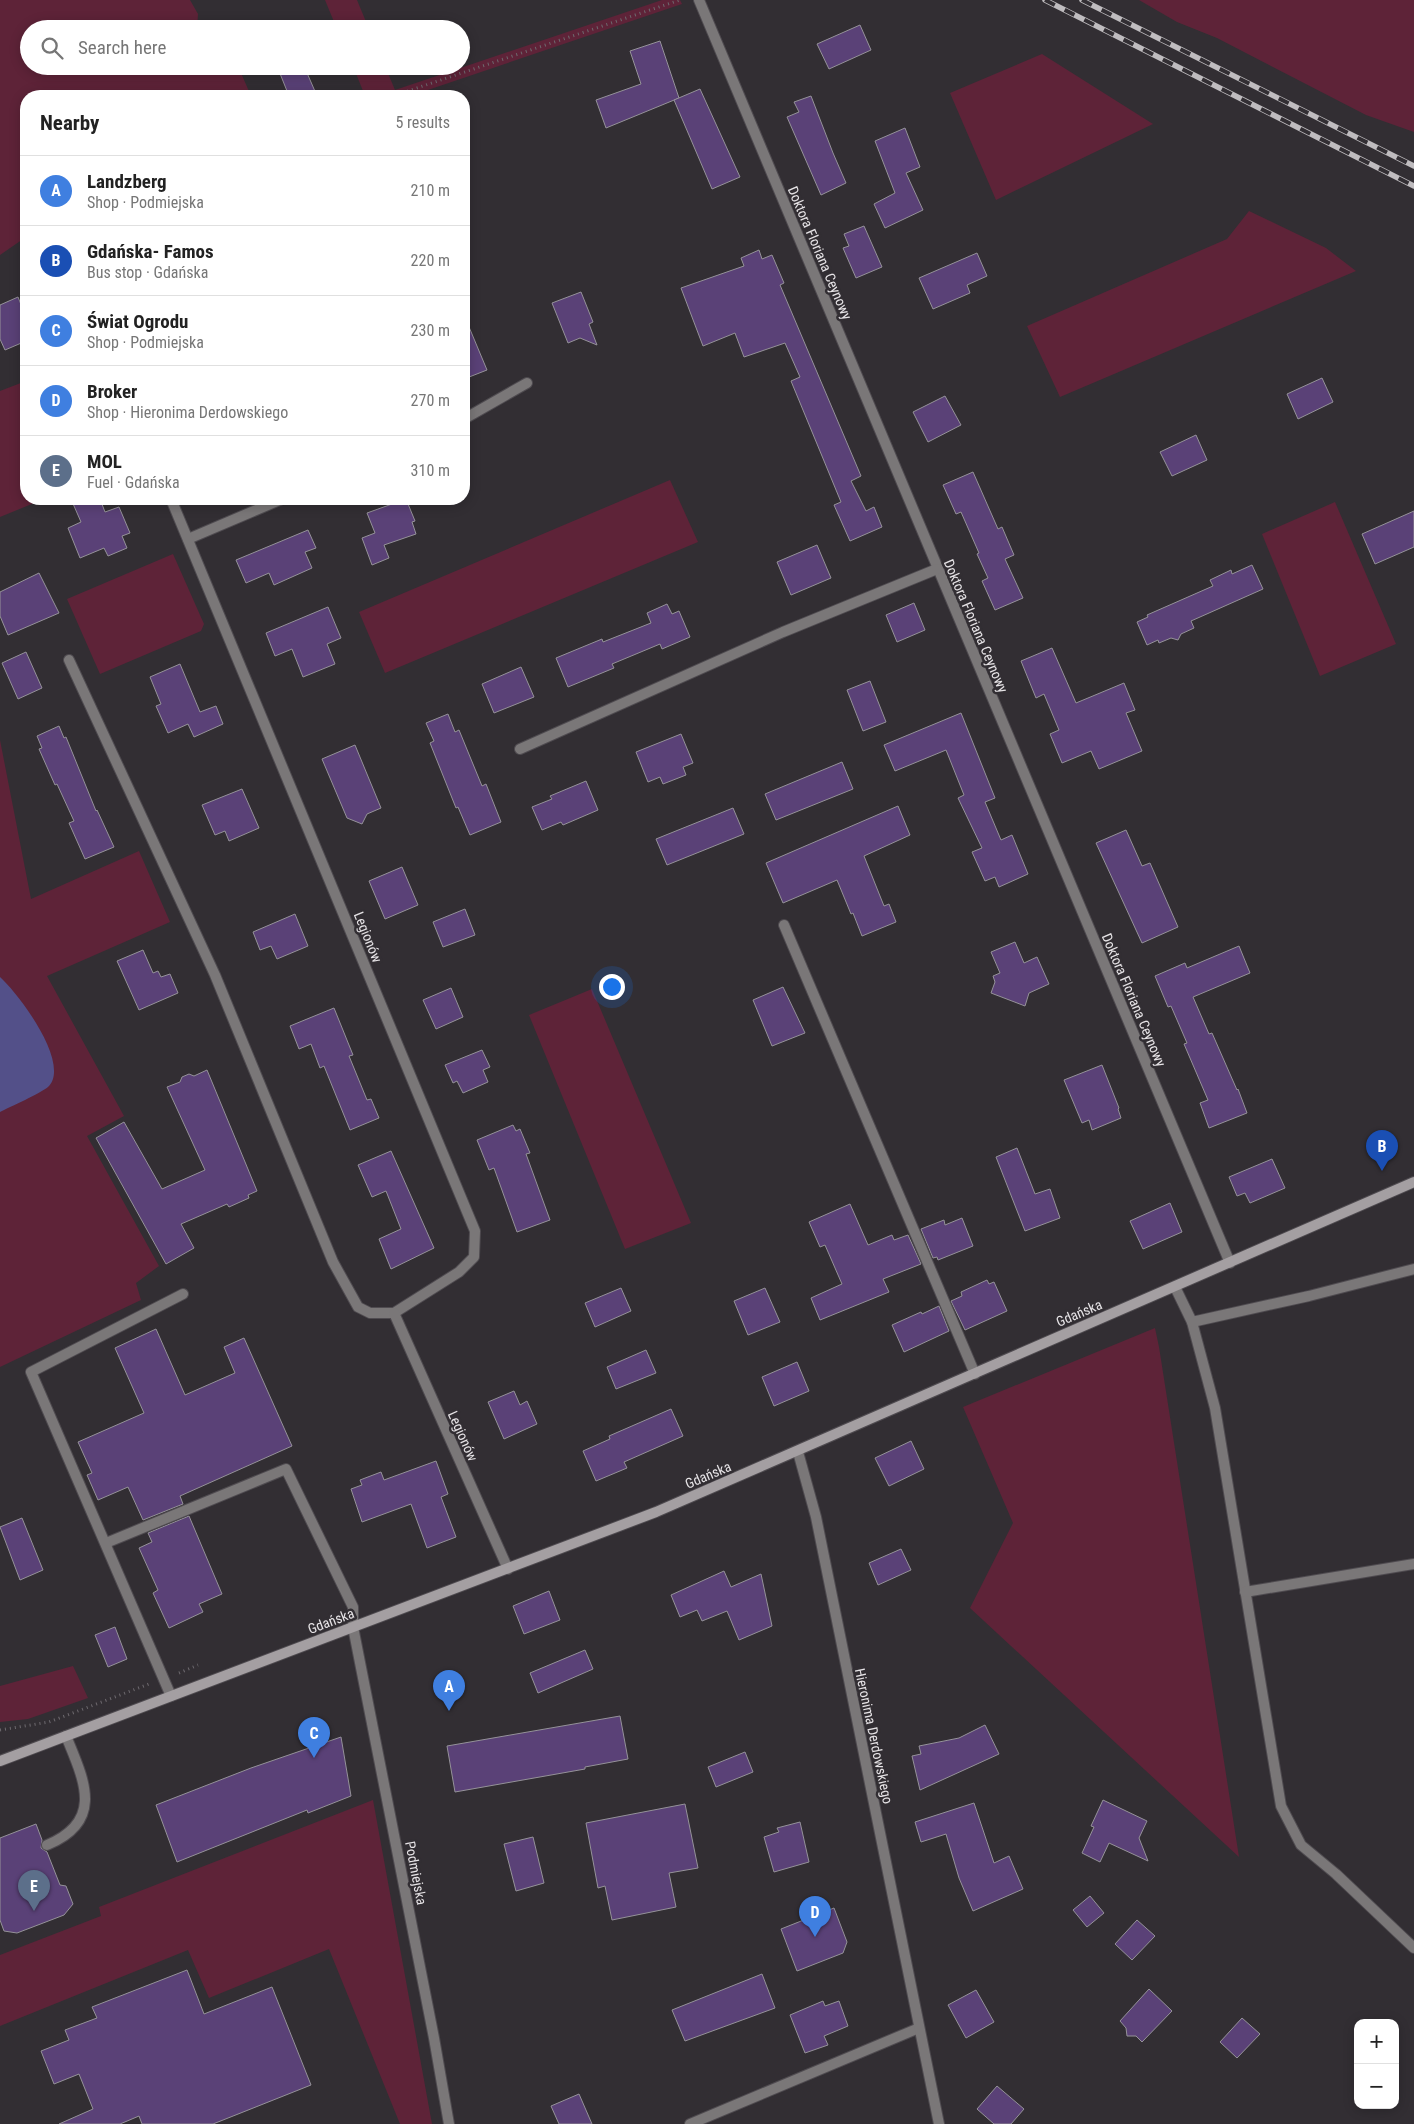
<!DOCTYPE html>
<meta charset="utf-8">
<style>
:root{--surface:#fff;--page:#f2f2f2;--text:#222;--muted:#767676;--line:#e0e0e0;--accent:#111827}
body{margin:0;font-family:"Roboto Condensed",sans-serif;background:var(--page);color:var(--text)}
.controls{position:absolute;right:15px;bottom:15px;display:grid;overflow:hidden;border-radius:10px;box-shadow:0 2px 12px #0003}
.controls button{width:45px;height:45px;display:grid;place-items:center;padding:0;border:0;border-bottom:1px solid var(--line);background:var(--surface);color:var(--text);font:25px sans-serif}
.you{position:absolute;left:611px;top:986px;width:18px;height:18px;margin:-12px;border:4px solid #fff;border-radius:50%;background:#1a73e8;box-shadow:0 0 0 8px #1a73e833}
.badge{display:grid;place-items:center;width:32px;height:32px;border-radius:50%;background:var(--accent);color:#fff;font-size:16px;font-weight:700}
.pin{position:absolute;translate:-50% -41px;filter:drop-shadow(0 1px 2px #0008)}
.pin::after{content:'';position:absolute;top:26px;width:18px;height:15px;background:inherit;clip-path:polygon(0 0,100% 0,50% 100%)}
.list{margin:0;padding:0;list-style:none}
h2{display:flex;justify-content:space-between;align-items:center;height:65px;margin:0;padding:0 20px;font-size:21px}
h2 small{font-size:16px;font-weight:400;color:var(--muted)}
.list li{display:grid;grid-template-columns:32px 1fr auto;gap:15px;align-items:center;box-sizing:border-box;height:70px;padding:0 20px;border-top:1px solid var(--line)}
.list b{display:block;font-size:19px;white-space:nowrap}
.list p{margin:0;font-size:16px;white-space:nowrap;color:var(--muted)}
.list em{font-size:16px;font-style:normal;color:var(--muted)}
.icon{flex:none;width:28px;height:28px;fill:none;stroke:currentColor;stroke-width:2;stroke-linecap:round;stroke-linejoin:round}
.map{position:relative;flex:none;width:1414px;height:2124px;overflow:hidden}
.search{position:absolute;background:var(--surface);box-shadow:0 2px 12px #0003;left:20px;top:20px;width:450px;height:55px;display:flex;align-items:center;gap:12px;box-sizing:border-box;padding:0 18px;border-radius:28px;color:var(--muted);font-size:19px}
.panel{position:absolute;background:var(--surface);box-shadow:0 2px 12px #0003;left:20px;top:90px;width:450px;height:415px;border-radius:20px}
.map>svg:first-child{display:block}
</style>
<div class="map">
<svg width="1414" height="2124" viewBox="0 0 1414 2124">
<rect width="100%" height="100%" fill="#322e33"/>
<g fill="#5e2338">
<path d="M 0,0 L 190,0 L 198,14 L 197,29 L 29,29 L 29,66 L 214,66 L 216,69 L 222,66 L 238,66 L 251,96 L 26,96 L 26,237 L 0,255 Z"/>
<path d="M 325,0 L 357,0 L 369,29 L 337,29 Z"/>
<path d="M 662,0 L 680,0 L 682,4 L 410,96 L 365,96 L 353,66 L 385,66 L 395,90 Z"/>
<path d="M 1139,0 L 1414,0 L 1414,132 L 1366,115 L 1217,38 L 1177,22 Z"/>
<path d="M 1042,54 L 1153,124 L 996,200 L 950,93 Z"/>
<path d="M 1249,211 L 1326,248 L 1356,271 L 1060,397 L 1027,326 L 1227,239 Z"/>
<path d="M 26,381 L 26,499 L 44,499 L 0,517 L 0,391 Z"/>
<path d="M 670,480 L 698,542 L 385,673 L 359,612 Z"/>
<path d="M 1335,502 L 1396,644 L 1320,676 L 1262,534 Z"/>
<path d="M 173,554 L 204,624 L 201,631 L 100,674 L 67,599 Z"/>
<path d="M 0,740 L 31,899 L 139,851 L 170,922 L 47,976 L 124,1116 L 87,1136 L 159,1266 L 136,1283 L 141,1300 L 0,1367 Z"/>
<path d="M 592,989 L 691,1223 L 625,1249 L 529,1015 Z"/>
<path d="M 1155,1328 L 1159,1347 L 1239,1857 L 970,1608 L 1013,1523 L 963,1407 Z"/>
<path d="M 73,1666 L 88,1698 L 28,1719 L 0,1722 L 0,1686 Z"/>
<path d="M 373,1800 L 432,2124 L 400,2124 L 329,1949 L 209,1998 L 188,1950 L 0,2026 L 0,1955 L 101,1916 L 99,1907 Z"/>
</g>
<path fill="#535089" d="M 0,977 C 18,993 72,1064 48,1087 C 41,1093 10,1107 0,1112 Z"/>
<g fill="#5a4177" stroke="#959299">
<path d="M 860,25 L 871,50 L 829,69 L 817,44 Z"/>
<path d="M 660,41 L 679,98 L 606,128 L 596,100 L 641,84 L 630,51 Z"/>
<path d="M 277,66 L 304,66 L 317,96 L 289,96 Z"/>
<path d="M 700,89 L 740,177 L 712,189 L 674,100 Z"/>
<path d="M 811,96 L 833,153 L 846,183 L 821,195 L 787,117 L 799,112 L 794,102 Z"/>
<path d="M 905,128 L 920,167 L 906,173 L 923,210 L 885,228 L 874,204 L 895,193 L 875,141 Z"/>
<path d="M 864,226 L 882,267 L 856,278 L 843,248 L 849,246 L 844,234 Z"/>
<path d="M 759,250 L 762,259 L 772,255 L 784,283 L 780,285 L 861,476 L 851,481 L 866,511 L 874,507 L 882,527 L 850,541 L 834,505 L 841,502 L 791,381 L 800,377 L 785,343 L 744,357 L 735,333 L 703,346 L 681,288 L 744,266 L 741,258 Z"/>
<path d="M 977,253 L 987,276 L 967,285 L 970,293 L 933,309 L 919,278 Z"/>
<path d="M 581,292 L 593,322 L 589,324 L 597,345 L 580,338 L 568,343 L 552,303 Z"/>
<path d="M 18,297 L 26,317 L 26,341 L 5,350 L 0,339 L 0,305 Z"/>
<path d="M 464,315 L 487,370 L 464,379 Z"/>
<path d="M 1322,378 L 1333,402 L 1298,419 L 1287,394 Z"/>
<path d="M 945,396 L 961,425 L 928,442 L 913,412 Z"/>
<path d="M 1196,435 L 1207,460 L 1172,476 L 1160,452 Z"/>
<path d="M 973,472 L 998,529 L 1002,527 L 1014,555 L 1005,559 L 1023,598 L 995,610 L 982,581 L 988,578 L 977,554 L 979,553 L 961,512 L 956,514 L 943,485 Z"/>
<path d="M 71,499 L 100,499 L 105,512 L 119,507 L 130,533 L 122,536 L 127,548 L 108,556 L 104,548 L 80,558 L 68,528 L 81,522 Z"/>
<path d="M 406,499 L 415,521 L 412,522 L 416,534 L 384,545 L 389,558 L 372,565 L 362,538 L 375,533 L 367,513 Z"/>
<path d="M 1414,511 L 1414,547 L 1375,564 L 1362,534 Z"/>
<path d="M 308,530 L 316,548 L 305,552 L 312,568 L 274,585 L 269,573 L 246,583 L 236,560 Z"/>
<path d="M 817,545 L 831,578 L 791,595 L 777,562 Z"/>
<path d="M 1252,565 L 1263,589 L 1191,621 L 1194,628 L 1181,634 L 1178,640 L 1171,638 L 1159,643 L 1158,640 L 1147,645 L 1137,622 L 1148,617 L 1147,615 L 1213,586 L 1210,580 L 1231,570 L 1232,574 Z"/>
<path d="M 39,573 L 59,613 L 8,635 L 0,616 L 0,592 Z"/>
<path d="M 914,603 L 925,630 L 897,642 L 886,615 Z"/>
<path d="M 667,604 L 672,614 L 679,611 L 690,637 L 662,649 L 660,644 L 612,664 L 614,668 L 568,687 L 556,658 L 602,639 L 603,642 L 651,623 L 647,613 Z"/>
<path d="M 328,607 L 341,638 L 327,644 L 335,664 L 303,677 L 292,649 L 275,656 L 266,633 Z"/>
<path d="M 1052,648 L 1076,703 L 1124,683 L 1135,710 L 1126,713 L 1142,751 L 1099,769 L 1091,751 L 1062,763 L 1050,734 L 1059,730 L 1044,694 L 1036,698 L 1021,661 Z"/>
<path d="M 26,652 L 42,688 L 18,699 L 2,663 Z"/>
<path d="M 180,664 L 200,712 L 216,706 L 223,724 L 194,737 L 188,724 L 168,733 L 156,706 L 161,704 L 150,677 Z"/>
<path d="M 521,667 L 534,697 L 494,713 L 482,684 Z"/>
<path d="M 870,681 L 886,722 L 863,731 L 847,690 Z"/>
<path d="M 961,713 L 995,798 L 985,802 L 1001,840 L 1012,835 L 1028,874 L 999,887 L 995,877 L 985,881 L 972,852 L 982,848 L 958,798 L 964,795 L 946,750 L 895,771 L 884,745 Z"/>
<path d="M 448,714 L 455,732 L 459,730 L 482,786 L 486,784 L 501,822 L 470,835 L 458,807 L 456,808 L 430,743 L 434,741 L 426,723 Z"/>
<path d="M 59,726 L 64,738 L 66,737 L 96,811 L 97,810 L 114,847 L 85,859 L 69,823 L 74,821 L 57,784 L 55,785 L 39,749 L 42,748 L 37,736 Z"/>
<path d="M 681,734 L 693,763 L 683,767 L 686,775 L 663,784 L 660,777 L 648,782 L 636,752 Z"/>
<path d="M 355,745 L 381,808 L 367,814 L 362,824 L 347,818 L 322,759 Z"/>
<path d="M 842,762 L 853,789 L 776,820 L 765,794 Z"/>
<path d="M 586,781 L 598,810 L 563,825 L 561,822 L 542,830 L 532,807 L 552,799 L 550,796 Z"/>
<path d="M 242,789 L 259,828 L 229,841 L 225,831 L 215,835 L 202,805 Z"/>
<path d="M 898,806 L 910,835 L 864,856 L 884,906 L 889,904 L 896,922 L 862,936 L 853,913 L 851,914 L 837,880 L 783,903 L 766,863 Z"/>
<path d="M 733,808 L 744,834 L 667,865 L 656,839 Z"/>
<path d="M 1126,830 L 1142,866 L 1150,863 L 1178,927 L 1142,943 L 1096,843 Z"/>
<path d="M 402,867 L 418,905 L 385,919 L 369,881 Z"/>
<path d="M 465,909 L 475,935 L 443,947 L 433,922 Z"/>
<path d="M 295,914 L 308,946 L 277,959 L 271,946 L 260,950 L 253,932 Z"/>
<path d="M 1015,942 L 1024,963 L 1037,957 L 1049,984 L 1029,993 L 1025,1006 L 991,993 L 995,982 L 993,976 L 1000,973 L 991,952 Z"/>
<path d="M 1239,946 L 1250,973 L 1193,997 L 1209,1034 L 1212,1033 L 1237,1090 L 1238,1089 L 1247,1113 L 1209,1128 L 1200,1103 L 1208,1100 L 1184,1044 L 1187,1043 L 1171,1006 L 1168,1007 L 1155,976 L 1185,963 L 1187,968 Z"/>
<path d="M 143,950 L 153,973 L 158,971 L 161,977 L 170,974 L 178,993 L 139,1010 L 117,961 Z"/>
<path d="M 783,987 L 805,1033 L 772,1046 L 753,1000 Z"/>
<path d="M 451,988 L 463,1017 L 436,1029 L 423,1000 Z"/>
<path d="M 334,1008 L 353,1055 L 349,1056 L 367,1100 L 371,1099 L 379,1118 L 350,1130 L 324,1066 L 320,1068 L 311,1044 L 299,1049 L 290,1026 Z"/>
<path d="M 482,1050 L 490,1067 L 483,1070 L 488,1082 L 463,1093 L 457,1081 L 453,1083 L 445,1065 Z"/>
<path d="M 1102,1065 L 1119,1108 L 1118,1109 L 1121,1118 L 1092,1130 L 1089,1120 L 1082,1123 L 1064,1080 Z"/>
<path d="M 207,1070 L 257,1191 L 248,1195 L 249,1198 L 229,1207 L 227,1204 L 181,1224 L 194,1248 L 166,1264 L 96,1138 L 124,1122 L 162,1189 L 205,1170 L 167,1087 L 180,1082 L 182,1077 L 189,1074 L 194,1076 Z"/>
<path d="M 513,1125 L 516,1131 L 520,1129 L 530,1153 L 526,1154 L 550,1220 L 517,1232 L 494,1168 L 489,1170 L 477,1140 Z"/>
<path d="M 1017,1148 L 1035,1194 L 1050,1189 L 1060,1218 L 1025,1231 L 996,1157 Z"/>
<path d="M 391,1151 L 434,1248 L 391,1269 L 379,1239 L 401,1229 L 386,1191 L 372,1197 L 358,1165 Z"/>
<path d="M 1272,1159 L 1285,1188 L 1250,1203 L 1245,1193 L 1237,1196 L 1229,1177 Z"/>
<path d="M 1170,1203 L 1182,1232 L 1143,1249 L 1130,1221 Z"/>
<path d="M 850,1204 L 868,1245 L 892,1235 L 894,1240 L 908,1235 L 921,1264 L 883,1279 L 889,1292 L 820,1320 L 811,1298 L 842,1284 L 825,1245 L 820,1247 L 809,1222 Z"/>
<path d="M 962,1218 L 973,1246 L 938,1260 L 937,1257 L 933,1258 L 921,1229 L 944,1220 L 945,1225 Z"/>
<path d="M 987,1280 L 989,1284 L 994,1282 L 1007,1311 L 965,1330 L 951,1301 L 962,1296 L 961,1292 Z"/>
<path d="M 621,1288 L 631,1311 L 595,1327 L 585,1303 Z"/>
<path d="M 765,1288 L 780,1322 L 748,1335 L 734,1301 Z"/>
<path d="M 939,1306 L 949,1331 L 904,1352 L 892,1325 L 921,1312 L 922,1314 Z"/>
<path d="M 156,1329 L 185,1395 L 235,1373 L 224,1347 L 244,1338 L 292,1446 L 180,1496 L 183,1504 L 143,1520 L 128,1487 L 98,1500 L 87,1475 L 92,1473 L 78,1442 L 144,1413 L 115,1348 Z"/>
<path d="M 646,1350 L 656,1373 L 616,1389 L 607,1367 Z"/>
<path d="M 797,1362 L 809,1391 L 774,1406 L 762,1377 Z"/>
<path d="M 514,1391 L 520,1405 L 527,1401 L 537,1424 L 504,1439 L 488,1402 Z"/>
<path d="M 671,1409 L 683,1436 L 624,1462 L 627,1468 L 596,1481 L 583,1451 L 610,1439 L 609,1436 Z"/>
<path d="M 911,1441 L 924,1469 L 889,1486 L 875,1458 Z"/>
<path d="M 436,1461 L 448,1494 L 441,1497 L 456,1537 L 427,1548 L 411,1504 L 362,1522 L 351,1489 L 362,1485 L 360,1480 L 381,1472 L 384,1480 Z"/>
<path d="M 189,1516 L 222,1594 L 199,1604 L 203,1612 L 169,1628 L 153,1593 L 158,1590 L 139,1548 L 152,1542 L 148,1533 Z"/>
<path d="M 22,1518 L 43,1570 L 20,1580 L 0,1527 Z"/>
<path d="M 901,1549 L 911,1570 L 878,1585 L 869,1563 Z"/>
<path d="M 724,1571 L 731,1587 L 761,1574 L 772,1626 L 739,1640 L 727,1611 L 702,1621 L 697,1610 L 680,1617 L 671,1595 Z"/>
<path d="M 549,1591 L 560,1620 L 524,1634 L 513,1606 Z"/>
<path d="M 115,1627 L 127,1659 L 108,1667 L 95,1635 Z"/>
<path d="M 585,1650 L 593,1669 L 538,1693 L 530,1673 Z"/>
<path d="M 620,1716 L 628,1759 L 585,1767 L 585,1769 L 455,1792 L 447,1746 Z"/>
<path d="M 985,1725 L 999,1754 L 920,1790 L 912,1756 L 921,1754 L 919,1746 L 959,1738 Z"/>
<path d="M 341,1737 L 351,1796 L 308,1813 L 307,1810 L 177,1862 L 156,1805 L 251,1768 Z"/>
<path d="M 745,1752 L 753,1772 L 716,1787 L 708,1767 Z"/>
<path d="M 1103,1800 L 1147,1821 L 1139,1838 L 1148,1861 L 1109,1843 L 1100,1862 L 1082,1853 L 1094,1827 L 1091,1826 Z"/>
<path d="M 974,1803 L 994,1863 L 1009,1856 L 1023,1889 L 973,1911 L 959,1878 L 946,1834 L 921,1842 L 915,1822 Z"/>
<path d="M 685,1804 L 698,1868 L 669,1873 L 676,1907 L 612,1920 L 605,1886 L 598,1888 L 586,1823 Z"/>
<path d="M 800,1822 L 809,1862 L 774,1872 L 764,1837 L 779,1832 L 777,1828 Z"/>
<path d="M 36,1824 L 42,1840 L 41,1848 L 47,1852 L 60,1885 L 66,1886 L 73,1904 L 64,1915 L 17,1933 L 4,1931 L 0,1920 L 0,1838 Z"/>
<path d="M 533,1837 L 544,1883 L 516,1891 L 504,1844 Z"/>
<path d="M 1090,1896 L 1104,1913 L 1087,1927 L 1073,1910 Z"/>
<path d="M 834,1908 L 847,1942 L 843,1953 L 797,1971 L 781,1929 Z"/>
<path d="M 1137,1920 L 1155,1936 L 1132,1960 L 1115,1944 Z"/>
<path d="M 187,1970 L 204,2014 L 272,1987 L 311,2085 L 213,2124 L 142,2124 L 139,2116 L 120,2124 L 59,2124 L 93,2109 L 79,2074 L 54,2084 L 41,2051 L 69,2040 L 65,2030 L 97,2018 L 92,2007 Z"/>
<path d="M 762,1974 L 775,2008 L 685,2041 L 672,2010 Z"/>
<path d="M 1149,1989 L 1172,2011 L 1142,2042 L 1136,2036 L 1127,2036 L 1126,2028 L 1120,2021 Z"/>
<path d="M 976,1990 L 994,2022 L 966,2038 L 948,2005 Z"/>
<path d="M 823,2001 L 825,2006 L 839,2001 L 848,2026 L 824,2036 L 828,2045 L 805,2053 L 790,2015 Z"/>
<path d="M 1242,2018 L 1260,2034 L 1237,2058 L 1220,2042 Z"/>
<path d="M 997,2086 L 1024,2109 L 1011,2124 L 994,2124 L 977,2109 Z"/>
<path d="M 579,2094 L 592,2124 L 559,2124 L 551,2106 Z"/>
</g>
<g fill="none" stroke-linecap="round" stroke-linejoin="round">
<g stroke="#4f4b50" stroke-width="12">
<g id="service">
<path d="M 1175,1287 L 1192,1322 L 1215,1408 L 1281,1806 L 1301,1845 L 1336,1874 L 1414,1948"/>
<path d="M 1192,1322 L 1309,1296 L 1414,1269"/>
<path d="M 106,1543 L 286,1469 L 353,1607 L 353,1627"/>
<path d="M 1245,1592 L 1414,1564"/>
<path d="M 171,1696 L 31,1372 L 183,1294"/>
<path d="M 47,1845 C 105,1821 84,1780 66,1736"/>
</g>
</g>
<g stroke="#4f4b50" stroke-width="12">
<g id="minor">
<path d="M 699,0 L 1230,1263"/>
<path d="M 464,419 L 527,383"/>
<path d="M 188,539 L 282,499"/>
<path d="M 69,660 L 215,975 L 333,1262 L 358,1307 L 370,1313 L 394,1313 L 459,1272 L 474,1257 L 475,1231 L 171,499"/>
<path d="M 520,749 L 783,632 L 937,569"/>
<path d="M 784,925 L 975,1374"/>
<path d="M 394,1313 L 508,1569"/>
<path d="M 353,1627 L 434,2038 L 449,2124"/>
<path d="M 690,2124 L 919,2028"/>
</g>
</g>
<g stroke="#4f4b50" stroke-width="12">
<path id="tertiary" d="M 798,1452 L 816,1517 L 939,2124"/>
</g>
<g stroke="#4f4b50" stroke-width="12">
<path id="secondary" d="M 0,1761 L 656,1512 L 1414,1182"/>
</g>
<g stroke="#6e6a6f" stroke-width="3" stroke-dasharray="1 4" stroke-linecap="butt">
<path d="M 393,96 L 680,0"/>
<path d="M 179,1673 L 198,1665"/>
<path d="M 0,1730 L 49,1722 L 149,1684"/>
</g>
<use href="#service" stroke="#7a7778" stroke-width="10"/>
<use href="#minor" stroke="#7a7778" stroke-width="10"/>
<use href="#tertiary" stroke="#7a7778" stroke-width="10"/>
<use href="#secondary" stroke="#a49fa2" stroke-width="10"/>
<g stroke="#bfbcbf" stroke-width="5.5">
<g id="rail">
<path d="M 1045,0 L 1414,186"/>
<path d="M 1082,0 L 1414,166"/>
</g>
</g>
<use href="#rail" stroke="#322e33" stroke-width="4" stroke-dasharray="11" stroke-linecap="butt"/>
</g>
<g text-anchor="middle" stroke-width="5" stroke-linejoin="round" paint-order="stroke">
<g font-size="14" fill="#e7e4e7" stroke="#322e33">
<text transform="translate(820 253) rotate(67)" y="5">Doktora Floriana Ceynowy</text>
<text transform="translate(976 626) rotate(67)" y="5">Doktora Floriana Ceynowy</text>
<text transform="translate(368 937) rotate(68)" y="5">Legionów</text>
<text transform="translate(1134 1000) rotate(67)" y="5">Doktora Floriana Ceynowy</text>
<text transform="translate(1079 1313) rotate(-23)" y="5">Gdańska</text>
<text transform="translate(463 1436) rotate(66)" y="5">Legionów</text>
<text transform="translate(708 1475) rotate(-23)" y="5">Gdańska</text>
<text transform="translate(331 1621) rotate(-21)" y="5">Gdańska</text>
<text transform="translate(874 1736) rotate(78)" y="5">Hieronima Derdowskiego</text>
<text transform="translate(416 1873) rotate(79)" y="5">Podmiejska</text>
</g>
</g>
</svg>
<div class="controls">
<button>+</button>
<button>−</button>
</div>
<div class="you"></div>
<div class="pin badge" style="left:449px;top:1711px;background:#3f7fe0">A</div>
<div class="pin badge" style="left:1382px;top:1171px;background:#1a4fb4">B</div>
<div class="pin badge" style="left:314px;top:1758px;background:#3f7fe0">C</div>
<div class="pin badge" style="left:815px;top:1937px;background:#3f7fe0">D</div>
<div class="pin badge" style="left:34px;top:1911px;background:#5c6f8a">E</div>
<div class="search"><svg class="icon" aria-label="search" viewBox="0 0 24 24"><circle cx="10" cy="10" r="6"/><path d="M15 15l6 6"/></svg>Search here</div>
<section class="panel">
<h2>Nearby<small>5 results</small></h2>
<ul class="list">
<li><span class="badge" style="background:#3f7fe0">A</span><div><b>Landzberg</b><p>Shop · Podmiejska</p></div><em>210 m</em></li>
<li><span class="badge" style="background:#1a4fb4">B</span><div><b>Gdańska- Famos</b><p>Bus stop · Gdańska</p></div><em>220 m</em></li>
<li><span class="badge" style="background:#3f7fe0">C</span><div><b>Świat Ogrodu</b><p>Shop · Podmiejska</p></div><em>230 m</em></li>
<li><span class="badge" style="background:#3f7fe0">D</span><div><b>Broker</b><p>Shop · Hieronima Derdowskiego</p></div><em>270 m</em></li>
<li><span class="badge" style="background:#5c6f8a">E</span><div><b>MOL</b><p>Fuel · Gdańska</p></div><em>310 m</em></li>
</ul>
</section>
</div>
